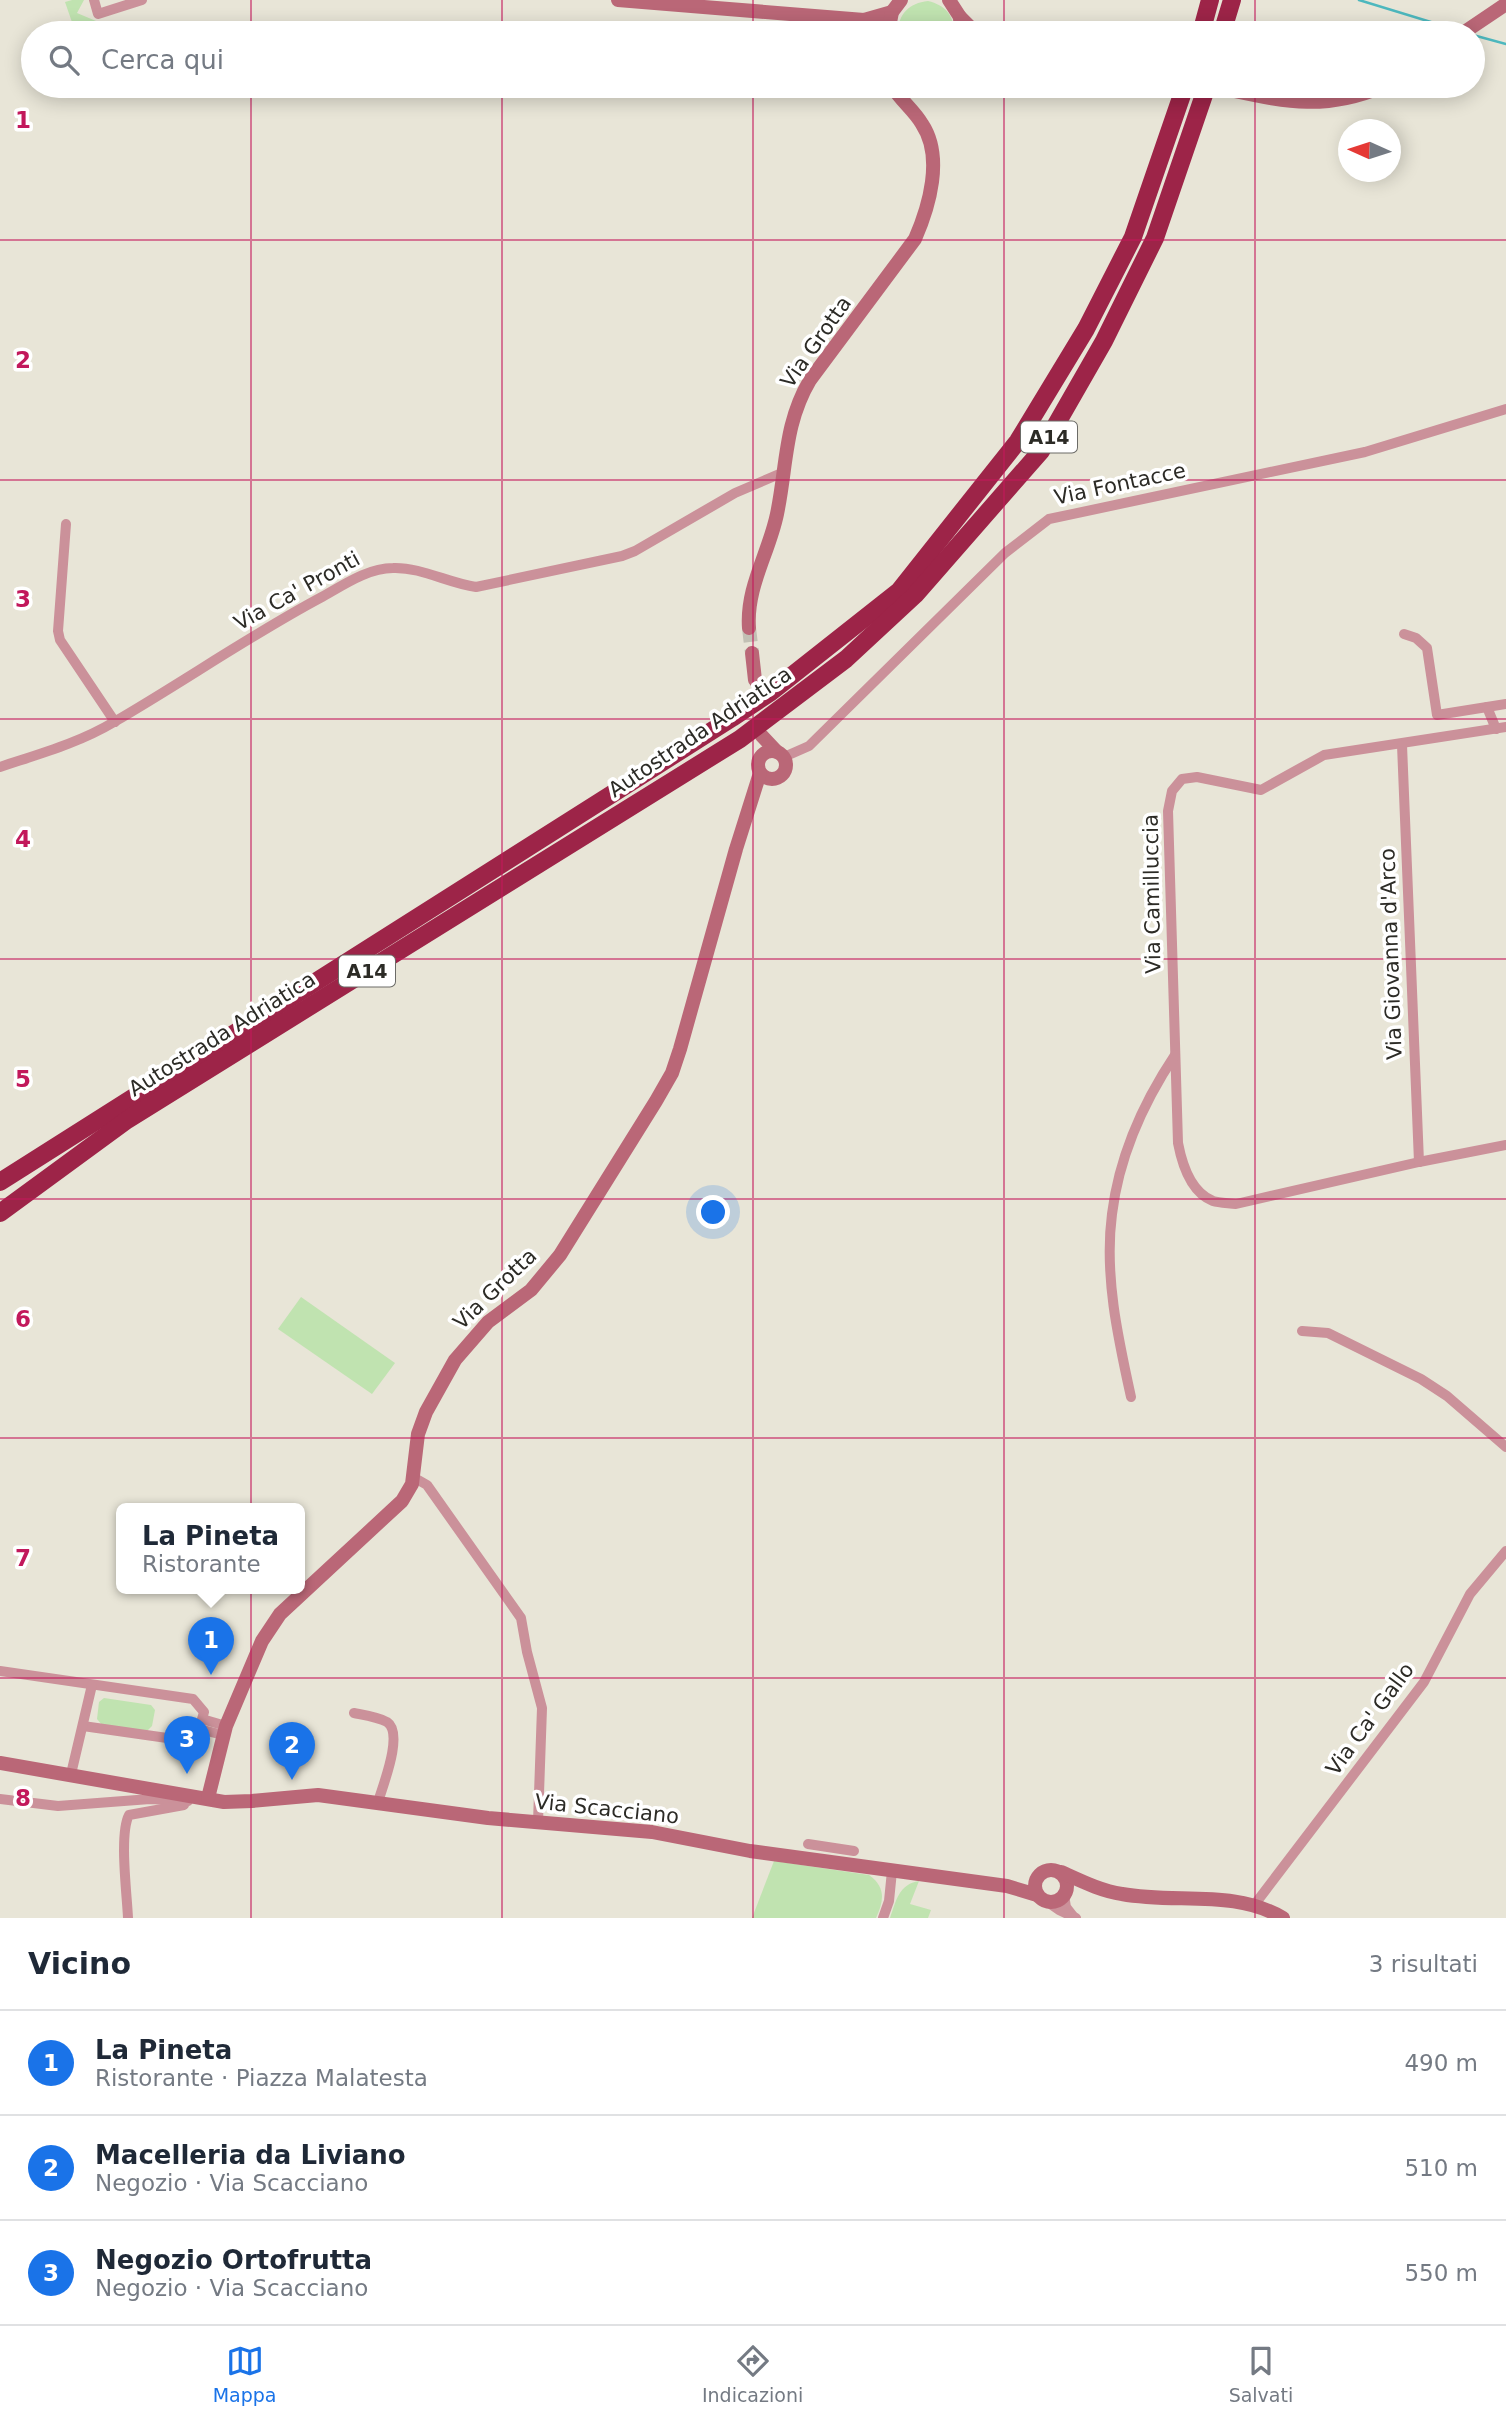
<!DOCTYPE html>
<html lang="it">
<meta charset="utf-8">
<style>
:root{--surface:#fff;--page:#f6f6f7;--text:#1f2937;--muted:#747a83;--line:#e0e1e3;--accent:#1a73e8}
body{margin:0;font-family:"DejaVu Sans",sans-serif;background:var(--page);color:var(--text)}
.compass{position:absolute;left:1338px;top:119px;width:63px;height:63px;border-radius:50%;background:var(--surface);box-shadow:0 4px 18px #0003;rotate:273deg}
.you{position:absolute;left:714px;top:1213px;width:24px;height:24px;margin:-18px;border:5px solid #fff;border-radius:50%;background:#1a73e8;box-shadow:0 0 0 10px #1a73e833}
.badge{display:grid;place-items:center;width:46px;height:46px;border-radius:50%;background:var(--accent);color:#fff;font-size:23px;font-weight:700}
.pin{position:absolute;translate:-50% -58px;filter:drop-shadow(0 2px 4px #0008)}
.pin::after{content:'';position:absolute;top:37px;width:24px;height:21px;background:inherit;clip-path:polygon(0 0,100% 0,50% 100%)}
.popup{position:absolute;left:116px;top:1503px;width:189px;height:91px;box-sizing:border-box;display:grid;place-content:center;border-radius:10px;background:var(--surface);filter:drop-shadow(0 2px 5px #0005);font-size:23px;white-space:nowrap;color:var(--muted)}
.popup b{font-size:26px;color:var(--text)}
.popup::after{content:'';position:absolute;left:50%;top:100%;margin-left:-14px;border:14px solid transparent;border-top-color:var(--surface)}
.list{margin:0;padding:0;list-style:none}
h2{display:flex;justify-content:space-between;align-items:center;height:91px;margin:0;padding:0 28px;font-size:30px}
h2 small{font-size:23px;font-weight:400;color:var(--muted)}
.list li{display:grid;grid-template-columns:46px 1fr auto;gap:21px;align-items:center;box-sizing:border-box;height:105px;padding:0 28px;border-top:2px solid var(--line)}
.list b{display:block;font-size:26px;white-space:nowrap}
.list p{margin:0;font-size:23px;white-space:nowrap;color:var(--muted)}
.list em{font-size:23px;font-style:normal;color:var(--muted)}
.icon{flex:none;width:38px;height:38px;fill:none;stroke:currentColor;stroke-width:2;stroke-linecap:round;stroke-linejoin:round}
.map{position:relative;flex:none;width:1506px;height:1918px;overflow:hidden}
.search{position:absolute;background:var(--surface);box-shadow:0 4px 18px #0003;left:21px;right:21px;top:21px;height:77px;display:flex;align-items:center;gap:18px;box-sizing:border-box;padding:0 24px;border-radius:38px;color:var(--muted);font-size:26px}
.sheet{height:406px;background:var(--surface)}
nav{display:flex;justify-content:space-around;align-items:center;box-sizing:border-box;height:98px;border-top:2px solid var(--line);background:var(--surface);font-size:19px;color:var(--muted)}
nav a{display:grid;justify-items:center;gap:4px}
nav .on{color:var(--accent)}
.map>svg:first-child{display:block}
</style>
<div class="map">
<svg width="1506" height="1918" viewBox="0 0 1506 1918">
<rect width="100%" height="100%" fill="#e8e5d7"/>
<g fill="#c0e3b0">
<path d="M 72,0 L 84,0 L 77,13 L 96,21 L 74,28 L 65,2 Z"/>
<path d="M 928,1 C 945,5 954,15 954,33 L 898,33 C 898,14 909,3 928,1 Z"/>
<path d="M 301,1297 L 395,1363 L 372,1394 L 278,1329 Z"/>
<path d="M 104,1698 L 151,1705 L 155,1710 L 152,1726 L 147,1731 L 102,1725 L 97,1719 L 99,1702 Z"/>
<path d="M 774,1861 L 869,1875 C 886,1887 884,1901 876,1918 L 752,1918 Z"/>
<path d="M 919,1881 L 910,1904 L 931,1910 L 928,1918 L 890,1918 C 896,1901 899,1884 919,1881 Z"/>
</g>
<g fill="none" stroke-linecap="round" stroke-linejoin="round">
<g stroke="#4db8be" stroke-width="2.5">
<path d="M 1359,0 L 1457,30"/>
<path d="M 1473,35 L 1506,44"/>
</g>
<path stroke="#c2c0b4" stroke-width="14" stroke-dasharray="14 7" stroke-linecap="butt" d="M 749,628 L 752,653"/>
<g stroke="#cb919a" stroke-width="10">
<path d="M 94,0 L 98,14 L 142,0"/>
<path d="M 66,524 L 58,631 L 60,640 L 115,722"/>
<path d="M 1404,634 L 1416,638 L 1427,648 L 1437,715 L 1487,707 L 1496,729"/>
<path d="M 1487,707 L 1506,704"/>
<path d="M 1506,727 L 1324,755 L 1261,790 L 1197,777 L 1182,779 L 1172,791 L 1168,811 L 1178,1143 C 1182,1164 1190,1192 1213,1201 C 1219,1203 1229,1203 1236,1204 L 1419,1162 L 1506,1145"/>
<path d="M 1402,745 L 1419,1162"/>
<path d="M 784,757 L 809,746 L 1005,553 L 1049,519 L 1365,452 L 1506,409"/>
<path d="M 0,767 C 39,754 79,743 114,722 C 183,682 249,636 320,598 C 342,586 367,568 393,568 C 421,567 448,583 476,587 L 622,556 L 635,551 L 735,493 L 784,472"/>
<path d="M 1302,1331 L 1328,1333 L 1421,1379 L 1447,1396 L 1506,1447"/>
<path d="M 1131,1397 C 1118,1338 1104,1275 1112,1214 C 1119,1157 1143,1103 1175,1055"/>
<path d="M 413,1477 L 427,1485 L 521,1618 L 527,1652 L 542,1708 L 538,1822"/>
<path d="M 0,1671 L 193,1699 L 204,1712 L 202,1719 L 226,1726"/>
<path d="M 354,1713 C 364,1715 378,1717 387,1722 C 404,1733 383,1785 378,1802"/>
<path d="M 83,1726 L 195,1742 L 199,1729 L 223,1735"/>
<path d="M 71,1774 L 92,1685"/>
<path d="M 0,1799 L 58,1806 L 150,1799 L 188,1801"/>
<path d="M 808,1844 L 854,1851"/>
<path d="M 1064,1895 L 1066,1907 L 1073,1916"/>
<path d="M 1046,1901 L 1059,1910 L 1076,1918"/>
<path d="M 1255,1904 L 1424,1682 L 1470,1594 L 1506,1551"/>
<path d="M 128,1918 C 127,1894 119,1834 129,1815 L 184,1805"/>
<path d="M 883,1918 L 889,1901 L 892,1871"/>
</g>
<g stroke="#ba6777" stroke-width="14">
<path d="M 618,0 L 864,20 L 892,12"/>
<path d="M 949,0 L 960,17 L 961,33"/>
<path d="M 960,17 L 970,27 L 980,33"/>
<path d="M 888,33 L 892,12 L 901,0"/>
<path d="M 1463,33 L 1506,4"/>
<path d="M 1210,86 C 1276,99 1318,114 1384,86"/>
<path d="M 749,628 C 746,587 769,553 777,514 C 787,466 784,424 810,380 L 915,239 C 929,207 944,157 922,124 C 914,110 900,100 892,86"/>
<path d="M 752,653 L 755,680"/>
<path d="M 762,736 L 777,752"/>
<circle cx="772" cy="765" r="14"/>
<path d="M 0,1763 L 224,1802 L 252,1801 L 318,1795 L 488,1818 L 652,1832 L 750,1851 L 1007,1886 L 1037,1895"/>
<path d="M 208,1798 L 226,1726 L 262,1641 L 280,1614 L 402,1501 L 412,1484 L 418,1434 L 426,1412 L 455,1360 L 488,1322 L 531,1290 L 560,1255 L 656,1101 L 672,1073 L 680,1049 L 736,849 L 760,773"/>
<circle cx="1051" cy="1886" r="16"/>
<path d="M 1061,1872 C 1081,1881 1101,1891 1122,1894 C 1176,1904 1234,1889 1283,1918"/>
</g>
<g stroke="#9d2448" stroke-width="18">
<path d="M 1201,33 L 1210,0"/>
<path d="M 1222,33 L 1232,0"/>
<path d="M 0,1182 L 732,718 L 771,692 L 899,591 L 1018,441 L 1086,329 L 1133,237 L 1185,86"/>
<path d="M 0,1213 L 127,1120 L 740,739 L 846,659 L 915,595 L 1041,451 L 1104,341 L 1155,238 L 1207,86"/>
</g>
</g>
<path fill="none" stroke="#c2185b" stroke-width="2" stroke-opacity="0.55" d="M 251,0 L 251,33M 502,0 L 502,33M 753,0 L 753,33M 1004,0 L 1004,33M 1255,0 L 1255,33M 251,86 L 251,1918M 502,86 L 502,1918M 753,86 L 753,1918M 1004,86 L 1004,1918M 1255,86 L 1255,1918M 0,240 L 1506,240M 0,480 L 1506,480M 0,719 L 1506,719M 0,959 L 1506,959M 0,1199 L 1506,1199M 0,1438 L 1506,1438M 0,1678 L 1506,1678"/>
<g text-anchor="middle" stroke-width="7" stroke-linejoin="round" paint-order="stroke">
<g fill="#fff" stroke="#6b6b67" stroke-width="2">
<rect x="1021" y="421.5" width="56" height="31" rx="5"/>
<rect x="339" y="955.5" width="56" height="31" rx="5"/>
</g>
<g font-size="19" font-weight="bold" fill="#2c2b26">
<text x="1049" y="444">A14</text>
<text x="367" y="978">A14</text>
</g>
<g font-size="21" fill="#2c2b26" stroke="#fff">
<text transform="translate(816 342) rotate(-55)" y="7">Via Grotta</text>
<text transform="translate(1120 484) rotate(-12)" y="7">Via Fontacce</text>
<text transform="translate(297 591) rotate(-29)" y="7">Via Ca' Pronti</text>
<text transform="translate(700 732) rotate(-34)" y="7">Autostrada Adriatica</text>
<text transform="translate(1152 894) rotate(-91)" y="7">Via Camilluccia</text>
<text transform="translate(1391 954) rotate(-92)" y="7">Via Giovanna d'Arco</text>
<text transform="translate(222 1034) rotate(-32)" y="7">Autostrada Adriatica</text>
<text transform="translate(495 1289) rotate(-44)" y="7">Via Grotta</text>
<text transform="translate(1370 1719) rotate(-54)" y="7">Via Ca' Gallo</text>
<text transform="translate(607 1809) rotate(6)" y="7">Via Scacciano</text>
</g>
</g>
<g font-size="23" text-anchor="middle" font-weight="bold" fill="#c2185b" stroke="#fff" stroke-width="7" stroke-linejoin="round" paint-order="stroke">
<text x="23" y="128">1</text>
<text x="23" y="368">2</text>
<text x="23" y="607">3</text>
<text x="23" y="847">4</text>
<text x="23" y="1087">5</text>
<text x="23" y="1327">6</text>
<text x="23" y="1566">7</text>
<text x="23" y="1806">8</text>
</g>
</svg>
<svg class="compass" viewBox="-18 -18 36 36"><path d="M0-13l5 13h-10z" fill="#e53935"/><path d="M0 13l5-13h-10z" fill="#747a83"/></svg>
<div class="you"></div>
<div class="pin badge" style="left:211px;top:1675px">1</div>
<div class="popup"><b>La Pineta</b>Ristorante</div>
<div class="pin badge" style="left:292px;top:1780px">2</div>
<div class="pin badge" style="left:187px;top:1774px">3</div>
<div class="search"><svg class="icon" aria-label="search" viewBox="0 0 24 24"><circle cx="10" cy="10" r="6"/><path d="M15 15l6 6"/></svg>Cerca qui</div>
</div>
<section class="sheet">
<h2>Vicino<small>3 risultati</small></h2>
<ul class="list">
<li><span class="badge">1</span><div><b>La Pineta</b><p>Ristorante · Piazza Malatesta</p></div><em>490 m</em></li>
<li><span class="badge">2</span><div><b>Macelleria da Liviano</b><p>Negozio · Via Scacciano</p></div><em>510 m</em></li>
<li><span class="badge">3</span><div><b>Negozio Ortofrutta</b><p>Negozio · Via Scacciano</p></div><em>550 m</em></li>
</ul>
</section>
<nav>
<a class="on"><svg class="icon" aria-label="map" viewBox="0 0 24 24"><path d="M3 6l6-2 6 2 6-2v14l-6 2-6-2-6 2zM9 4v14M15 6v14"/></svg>Mappa</a>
<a><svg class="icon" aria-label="directions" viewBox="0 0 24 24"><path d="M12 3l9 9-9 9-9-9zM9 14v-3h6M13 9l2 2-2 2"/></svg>Indicazioni</a>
<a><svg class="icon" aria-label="saved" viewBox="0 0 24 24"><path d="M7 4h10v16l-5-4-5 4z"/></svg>Salvati</a>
</nav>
